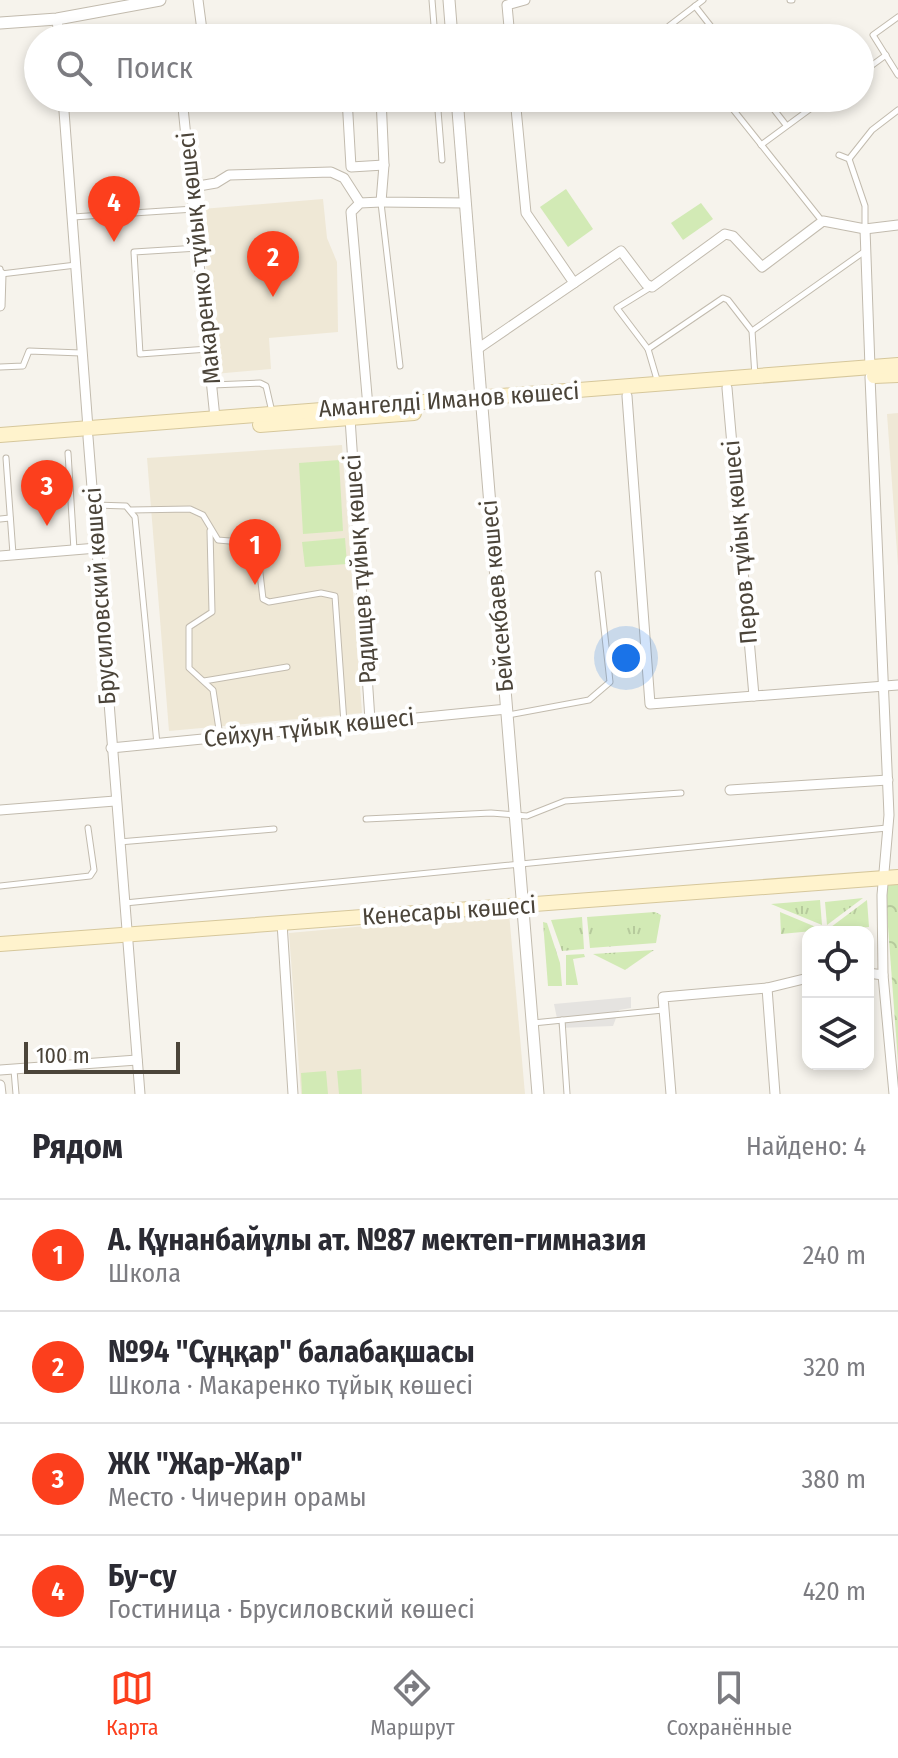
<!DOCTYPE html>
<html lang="ru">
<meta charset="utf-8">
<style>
:root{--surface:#fff;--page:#f2f2f3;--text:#2b2b33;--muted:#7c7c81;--line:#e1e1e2;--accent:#fc3f1d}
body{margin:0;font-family:"Fira Sans Condensed",sans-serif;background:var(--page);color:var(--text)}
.controls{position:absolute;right:24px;bottom:24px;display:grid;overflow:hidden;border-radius:16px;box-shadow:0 4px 12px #0003}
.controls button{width:72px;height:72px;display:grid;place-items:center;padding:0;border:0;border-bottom:2px solid var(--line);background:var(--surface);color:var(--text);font:40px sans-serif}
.scale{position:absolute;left:24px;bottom:20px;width:156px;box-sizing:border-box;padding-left:8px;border:4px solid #4b4439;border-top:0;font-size:22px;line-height:28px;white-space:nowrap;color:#4b4439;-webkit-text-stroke:6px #fff;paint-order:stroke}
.you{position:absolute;left:626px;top:658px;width:28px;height:28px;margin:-20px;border:6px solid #fff;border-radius:50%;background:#1a73e8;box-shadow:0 0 0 12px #1a73e833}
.badge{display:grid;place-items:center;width:52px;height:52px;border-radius:50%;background:var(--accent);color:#fff;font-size:26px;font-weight:700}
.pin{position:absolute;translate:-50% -66px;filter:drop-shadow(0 2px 4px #0008)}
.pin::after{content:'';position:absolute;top:42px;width:28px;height:24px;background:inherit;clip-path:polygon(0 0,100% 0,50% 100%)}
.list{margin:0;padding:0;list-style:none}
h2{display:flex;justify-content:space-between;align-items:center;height:104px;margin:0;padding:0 32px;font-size:34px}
h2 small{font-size:26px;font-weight:400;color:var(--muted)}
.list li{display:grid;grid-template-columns:52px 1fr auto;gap:24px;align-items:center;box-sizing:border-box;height:112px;padding:0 32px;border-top:2px solid var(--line)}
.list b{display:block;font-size:30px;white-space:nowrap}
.list p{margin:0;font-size:26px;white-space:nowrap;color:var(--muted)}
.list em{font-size:26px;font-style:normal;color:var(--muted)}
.icon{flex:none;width:44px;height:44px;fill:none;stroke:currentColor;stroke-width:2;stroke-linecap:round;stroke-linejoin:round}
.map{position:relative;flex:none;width:898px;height:1094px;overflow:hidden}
.search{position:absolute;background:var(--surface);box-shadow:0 4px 12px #0003;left:24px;right:24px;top:24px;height:88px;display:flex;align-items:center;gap:20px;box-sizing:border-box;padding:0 28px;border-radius:44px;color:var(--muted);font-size:30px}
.sheet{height:552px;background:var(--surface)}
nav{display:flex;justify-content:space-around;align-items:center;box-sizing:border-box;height:112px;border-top:2px solid var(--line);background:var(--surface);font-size:22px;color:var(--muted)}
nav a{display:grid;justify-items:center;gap:4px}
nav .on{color:var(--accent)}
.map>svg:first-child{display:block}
</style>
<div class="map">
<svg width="898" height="1094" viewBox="0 0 898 1094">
<defs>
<pattern id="grass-tufts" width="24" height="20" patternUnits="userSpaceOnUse" patternTransform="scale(2)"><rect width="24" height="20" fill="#d2eab5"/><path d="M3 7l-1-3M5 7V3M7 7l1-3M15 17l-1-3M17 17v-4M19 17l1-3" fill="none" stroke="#b6ca9c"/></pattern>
<pattern id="forest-crowns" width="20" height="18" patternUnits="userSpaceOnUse" patternTransform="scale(2)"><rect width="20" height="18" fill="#d2eab5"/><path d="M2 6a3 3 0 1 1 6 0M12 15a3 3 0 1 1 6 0" fill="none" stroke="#b6ca9c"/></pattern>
</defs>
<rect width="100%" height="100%" fill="#f6f3ec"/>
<g fill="#efe8d6">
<path d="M 323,199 L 327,238 L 337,262 L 338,332 L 269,338 L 271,369 L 214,374 L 202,209 Z"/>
<path d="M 898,413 L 898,566 L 887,414 Z"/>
<path d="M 342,445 L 362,713 L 169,731 L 147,458 Z"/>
<path d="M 509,913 L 525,1094 L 301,1094 L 289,933 Z"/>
</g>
<g fill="url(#grass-tufts)">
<path d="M 863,898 L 827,925 L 825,902 Z"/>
<path d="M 820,900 L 822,925 L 771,904 Z"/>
<path d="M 867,900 L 869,927 L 827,930 Z"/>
<path d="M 655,912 L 661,915 L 656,943 L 590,948 L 587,917 Z"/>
<path d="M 780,912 L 823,930 L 781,934 Z"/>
<path d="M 582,917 L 584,949 L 562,951 L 551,920 Z"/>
<path d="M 543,922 L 547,923 L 560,963 L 562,986 L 548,986 Z"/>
<path d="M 654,950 L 625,970 L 593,954 Z"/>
<path d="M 584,954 L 585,957 L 573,959 L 578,985 L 566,985 L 566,955 Z"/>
</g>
<path fill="url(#forest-crowns)" d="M 898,884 L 898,1062 L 885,886 Z"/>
<g fill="#d2eab5">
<path d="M 566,189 L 593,229 L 568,247 L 540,207 Z"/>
<path d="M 701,203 L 713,219 L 683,240 L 671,223 Z"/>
<path d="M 339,460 L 343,531 L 303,534 L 299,463 Z"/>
<path d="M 345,538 L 347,564 L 305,567 L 302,542 Z"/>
<path d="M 361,1069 L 362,1094 L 339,1094 L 337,1071 Z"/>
<path d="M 326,1071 L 328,1094 L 302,1094 L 301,1073 Z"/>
</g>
<path fill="#e5e3e0" d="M 631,997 L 631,1008 L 619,1010 L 613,1026 L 559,1028 L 554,1004 Z"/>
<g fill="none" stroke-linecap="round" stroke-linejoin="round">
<g stroke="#c2bbae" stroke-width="7">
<g id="service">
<path d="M 432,0 L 435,38"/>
<path d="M 790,0 L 792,0"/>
<path d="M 695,6 L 720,38"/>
<path d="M 898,17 L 873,35 L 898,75"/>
<path d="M 678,38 L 669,26 L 703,0"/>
<path d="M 860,74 L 886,55"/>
<path d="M 437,98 L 442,160"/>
<path d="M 724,98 L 822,221"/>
<path d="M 765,98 L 786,125"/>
<path d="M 761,145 L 825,98"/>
<path d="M 839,155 L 849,159 L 865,206 L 865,228"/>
<path d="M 849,159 L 872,130 L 898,110"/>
<path d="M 381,203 L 400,366"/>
<path d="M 73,217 L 194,209"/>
<path d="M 198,248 L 134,252 L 140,354 L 208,349"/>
<path d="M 0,269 L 1,274 L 76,265"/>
<path d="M 651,287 L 617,308 L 648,349 L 658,383"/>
<path d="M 752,331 L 865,251"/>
<path d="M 648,349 L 723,298 L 728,300 L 752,331 L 755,376"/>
<path d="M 0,367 L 23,366 L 29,351 L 81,353"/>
<path d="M 212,385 L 260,383 L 266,386 L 272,412"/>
<path d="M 68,453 L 74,550"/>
<path d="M 6,458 L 13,554"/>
<path d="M 95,505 L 126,506 L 135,517 L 157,744"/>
<path d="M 131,510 L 190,509 L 203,515 L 218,540 L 253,543 L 257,548 L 263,599 L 269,602 L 321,593 L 335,596 L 344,723"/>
<path d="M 0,519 L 10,518"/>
<path d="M 210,531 L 212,612 L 189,627 L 189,668 L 213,690 L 220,736"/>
<path d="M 204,681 L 287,667"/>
<path d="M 508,715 L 589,700 L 610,682 L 598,574"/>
<path d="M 366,819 L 491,813 L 527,816 L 565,801 L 681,793"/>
<path d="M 119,842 L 274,829"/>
<path d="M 0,886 L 90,876 L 94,870 L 88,828"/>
<path d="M 125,903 L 887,828"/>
<path d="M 562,1020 L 567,1094"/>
<path d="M 533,1023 L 663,1010"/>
<path d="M 14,1070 L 16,1094"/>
</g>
</g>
<g stroke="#c2bbae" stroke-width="11">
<g id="minor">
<path d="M 198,0 L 203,38"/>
<path d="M 57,19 L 59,38"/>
<path d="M 510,38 L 507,5 L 525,0"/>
<path d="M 63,98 L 88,428"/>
<path d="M 182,98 L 215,418"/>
<path d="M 294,98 L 333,98"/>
<path d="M 347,98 L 351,167 L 384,165"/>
<path d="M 381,98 L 384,165 L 381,202 L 465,203"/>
<path d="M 193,187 L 216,183 L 229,175 L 331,172 L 344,178 L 360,203"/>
<path d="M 865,229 L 870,367"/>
<path d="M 574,283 L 621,251 L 646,284 L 652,287 L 725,234 L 733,236 L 762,267 L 823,221 L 865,229 L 898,225"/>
<path d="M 0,306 L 1,274"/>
<path d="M 479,348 L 574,283 L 526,213 L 515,98"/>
<path d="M 870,377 L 889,815 L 882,895 L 883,975 L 894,1094"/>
<path d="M 727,388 L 754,696"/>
<path d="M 627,396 L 650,704 L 898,685"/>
<path d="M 368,407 L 351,212 L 360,203 L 381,202"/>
<path d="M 350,418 L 370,720"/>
<path d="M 88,437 L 140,1094"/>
<path d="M 0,556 L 97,548"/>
<path d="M 111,748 L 507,709"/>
<path d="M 730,790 L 888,780"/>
<path d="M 0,810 L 115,801"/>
<path d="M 282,923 L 293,1094"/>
<path d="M 868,973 L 883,975"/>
<path d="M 767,988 L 775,1094"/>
<path d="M 0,1070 L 137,1060"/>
<path d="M 0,1085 L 1,1094"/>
<path d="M 671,1094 L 663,997 L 767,988 L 808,978"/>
</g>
</g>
<g stroke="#c2bbae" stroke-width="13">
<g id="tertiary">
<path d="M 449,0 L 452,38"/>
<path d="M 0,23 L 57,19 L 160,0"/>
<path d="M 457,98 L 481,398"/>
<path d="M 482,407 L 538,1094"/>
</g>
</g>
<g stroke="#d6c79b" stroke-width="16">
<g id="secondary">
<path d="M 874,376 L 898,375"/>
<path d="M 260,425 L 414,413"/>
<path d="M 0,435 L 898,365"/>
<path d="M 0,944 L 898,877"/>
</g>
</g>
<use href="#service" stroke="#fff" stroke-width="5"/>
<use href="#minor" stroke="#fff" stroke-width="9"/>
<use href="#tertiary" stroke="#fff" stroke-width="11"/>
<use href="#secondary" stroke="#fff3cd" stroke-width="14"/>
</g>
<g text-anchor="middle" stroke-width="8" stroke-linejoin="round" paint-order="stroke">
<g font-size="24" fill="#4b4439" stroke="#fff">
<text transform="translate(199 258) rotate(-96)" y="8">Макаренко тұйық көшесі</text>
<text transform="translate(449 400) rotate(-4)" y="8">Амангелді Иманов көшесі</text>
<text transform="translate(740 542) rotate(-95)" y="8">Перов тұйық көшесі</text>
<text transform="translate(360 569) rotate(-94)" y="8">Радищев тұйық көшесі</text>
<text transform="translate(100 596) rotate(-94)" y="8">Брусиловский көшесі</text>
<text transform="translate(497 596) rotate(-95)" y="8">Бейсекбаев көшесі</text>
<text transform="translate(309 728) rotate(-6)" y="8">Сейхун тұйық көшесі</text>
<text transform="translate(449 911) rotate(-4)" y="8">Кенесары көшесі</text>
</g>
</g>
</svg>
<div class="controls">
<button><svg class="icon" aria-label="locate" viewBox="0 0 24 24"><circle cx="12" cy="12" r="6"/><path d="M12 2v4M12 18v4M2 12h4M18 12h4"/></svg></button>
<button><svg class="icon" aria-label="layers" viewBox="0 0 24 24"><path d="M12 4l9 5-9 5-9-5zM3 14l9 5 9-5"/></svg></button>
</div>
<div class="scale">100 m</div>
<div class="you"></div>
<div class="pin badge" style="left:255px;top:585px">1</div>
<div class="pin badge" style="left:273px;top:297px">2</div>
<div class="pin badge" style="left:47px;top:526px">3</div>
<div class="pin badge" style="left:114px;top:242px">4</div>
<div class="search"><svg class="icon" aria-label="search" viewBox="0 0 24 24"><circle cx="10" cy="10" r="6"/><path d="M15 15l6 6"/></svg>Поиск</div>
</div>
<section class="sheet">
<h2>Рядом<small>Найдено: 4</small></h2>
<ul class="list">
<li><span class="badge">1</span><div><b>А. Құнанбайұлы ат. №87 мектеп-гимназия</b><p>Школа</p></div><em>240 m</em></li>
<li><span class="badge">2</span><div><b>№94 &quot;Сұңқар&quot; балабақшасы</b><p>Школа · Макаренко тұйық көшесі</p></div><em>320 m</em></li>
<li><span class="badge">3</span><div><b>ЖК &quot;Жар-Жар&quot;</b><p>Место · Чичерин орамы</p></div><em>380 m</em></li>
<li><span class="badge">4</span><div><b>Бу-су</b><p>Гостиница · Брусиловский көшесі</p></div><em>420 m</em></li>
</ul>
</section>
<nav>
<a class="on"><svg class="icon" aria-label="map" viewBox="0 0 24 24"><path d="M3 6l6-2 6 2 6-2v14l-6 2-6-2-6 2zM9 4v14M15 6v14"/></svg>Карта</a>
<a><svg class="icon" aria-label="directions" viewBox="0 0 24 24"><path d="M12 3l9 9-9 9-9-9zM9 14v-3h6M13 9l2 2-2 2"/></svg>Маршрут</a>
<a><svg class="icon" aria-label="saved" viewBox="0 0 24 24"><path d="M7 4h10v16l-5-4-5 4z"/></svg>Сохранённые</a>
</nav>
